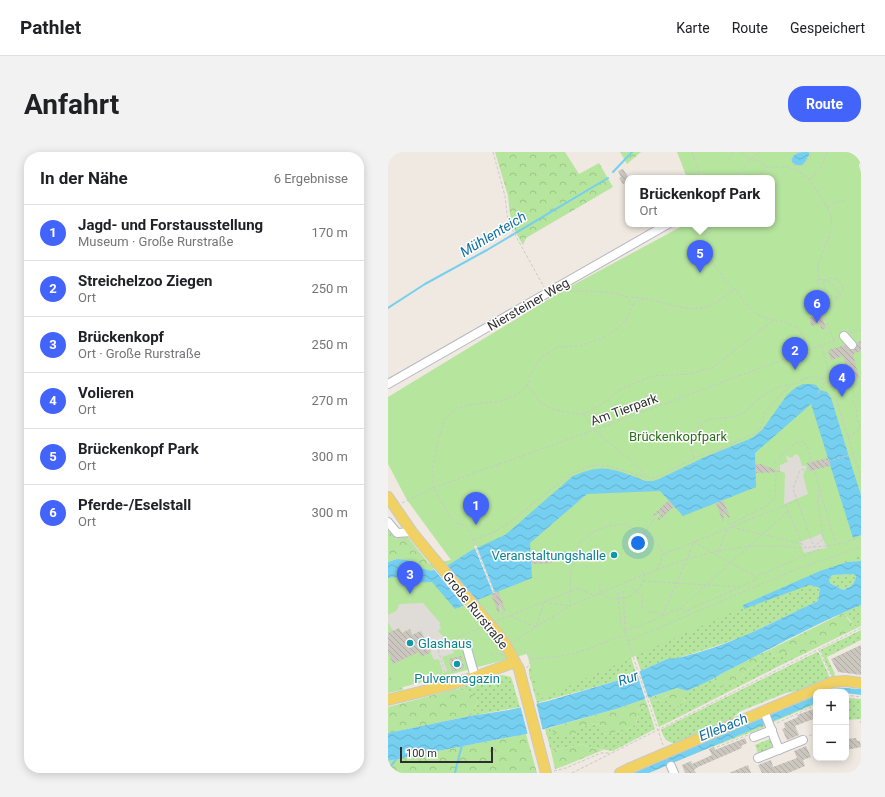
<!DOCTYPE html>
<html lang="de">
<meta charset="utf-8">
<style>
:root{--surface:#fff;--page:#f2f2f2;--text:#202124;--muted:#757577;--line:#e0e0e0;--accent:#4264fb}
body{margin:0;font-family:Roboto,sans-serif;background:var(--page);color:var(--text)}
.controls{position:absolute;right:12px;bottom:12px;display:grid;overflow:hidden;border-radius:8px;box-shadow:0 2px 10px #0003}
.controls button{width:36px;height:36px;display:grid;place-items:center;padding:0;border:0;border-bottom:1px solid var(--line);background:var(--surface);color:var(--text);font:20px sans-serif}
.scale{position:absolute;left:12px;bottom:10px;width:93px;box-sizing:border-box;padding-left:4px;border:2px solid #2e2e2e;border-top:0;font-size:11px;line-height:14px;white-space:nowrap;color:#2e2e2e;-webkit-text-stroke:3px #fff;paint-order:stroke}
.you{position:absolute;left:250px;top:391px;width:14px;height:14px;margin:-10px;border:3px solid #fff;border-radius:50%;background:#1a73e8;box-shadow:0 0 0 6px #1a73e833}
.badge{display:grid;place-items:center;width:26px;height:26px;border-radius:50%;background:var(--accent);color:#fff;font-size:13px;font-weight:700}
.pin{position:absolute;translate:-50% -33px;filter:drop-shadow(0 1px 2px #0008)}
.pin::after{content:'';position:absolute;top:21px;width:14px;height:12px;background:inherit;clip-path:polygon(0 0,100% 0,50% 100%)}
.popup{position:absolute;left:237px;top:23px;width:150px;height:52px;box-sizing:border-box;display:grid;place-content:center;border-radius:8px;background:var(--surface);filter:drop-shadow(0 1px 3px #0005);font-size:13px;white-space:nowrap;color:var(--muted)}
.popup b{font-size:15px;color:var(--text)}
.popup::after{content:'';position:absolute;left:50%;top:100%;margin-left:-8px;border:8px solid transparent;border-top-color:var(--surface)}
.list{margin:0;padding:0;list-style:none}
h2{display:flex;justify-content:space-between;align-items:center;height:52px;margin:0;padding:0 16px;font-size:17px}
h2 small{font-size:13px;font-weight:400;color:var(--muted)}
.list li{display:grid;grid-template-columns:26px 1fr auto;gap:12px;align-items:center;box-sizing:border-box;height:56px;padding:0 16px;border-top:1px solid var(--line)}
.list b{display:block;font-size:15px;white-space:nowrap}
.list p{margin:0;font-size:13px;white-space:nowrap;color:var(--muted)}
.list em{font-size:13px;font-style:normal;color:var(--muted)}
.map{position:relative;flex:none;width:473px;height:621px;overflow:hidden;border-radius:16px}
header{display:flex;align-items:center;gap:24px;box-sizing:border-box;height:56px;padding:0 20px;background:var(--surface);border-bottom:1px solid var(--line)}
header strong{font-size:19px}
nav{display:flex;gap:22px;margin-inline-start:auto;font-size:14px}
.intro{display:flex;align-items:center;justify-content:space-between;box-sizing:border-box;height:96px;padding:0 24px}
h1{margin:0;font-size:28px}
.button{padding:10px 18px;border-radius:16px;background:var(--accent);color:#fff;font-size:14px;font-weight:700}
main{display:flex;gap:24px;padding:0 24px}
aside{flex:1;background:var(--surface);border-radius:16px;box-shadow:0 2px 10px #0003}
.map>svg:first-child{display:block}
</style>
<header>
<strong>Pathlet</strong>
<nav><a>Karte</a><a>Route</a><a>Gespeichert</a></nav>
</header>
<div class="intro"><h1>Anfahrt</h1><a class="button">Route</a></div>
<main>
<aside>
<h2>In der Nähe<small>6 Ergebnisse</small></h2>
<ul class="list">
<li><span class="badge">1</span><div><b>Jagd- und Forstausstellung</b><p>Museum · Große Rurstraße</p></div><em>170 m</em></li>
<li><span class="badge">2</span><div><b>Streichelzoo Ziegen</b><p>Ort</p></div><em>250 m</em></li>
<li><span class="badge">3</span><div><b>Brückenkopf</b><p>Ort · Große Rurstraße</p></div><em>250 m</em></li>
<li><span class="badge">4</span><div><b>Volieren</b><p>Ort</p></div><em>270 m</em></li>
<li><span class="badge">5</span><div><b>Brückenkopf Park</b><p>Ort</p></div><em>300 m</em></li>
<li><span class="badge">6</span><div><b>Pferde-/Eselstall</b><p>Ort</p></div><em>300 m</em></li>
</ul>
</aside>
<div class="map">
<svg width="473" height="621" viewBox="0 0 473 621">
<defs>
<pattern id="grass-dots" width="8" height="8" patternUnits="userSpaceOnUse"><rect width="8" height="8" fill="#b6e59e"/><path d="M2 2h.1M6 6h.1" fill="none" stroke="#9dc588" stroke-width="1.8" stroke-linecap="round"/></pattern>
<pattern id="forest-crowns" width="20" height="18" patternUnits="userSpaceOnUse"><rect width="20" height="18" fill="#b6e59e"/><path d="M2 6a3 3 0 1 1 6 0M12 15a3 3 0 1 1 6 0" fill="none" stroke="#9dc588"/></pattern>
<pattern id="water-waves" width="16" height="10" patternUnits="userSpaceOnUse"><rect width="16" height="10" fill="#75cff0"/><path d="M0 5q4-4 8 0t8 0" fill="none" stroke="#66b2ce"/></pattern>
<pattern id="building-back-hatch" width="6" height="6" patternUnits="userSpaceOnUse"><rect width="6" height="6" fill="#cbc7bf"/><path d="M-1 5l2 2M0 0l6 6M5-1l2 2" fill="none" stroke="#afaba4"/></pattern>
</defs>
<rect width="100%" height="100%" fill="#efe9e1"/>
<g fill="url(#grass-dots)">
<path d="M 473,391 L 473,409 L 459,410 L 421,433 L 432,436 L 430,449 L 354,485 L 319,497 L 287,507 L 279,507 L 253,519 L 244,494 Z"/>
<path d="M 465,422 L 468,424 C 467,433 462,435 455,438 L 442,431 L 441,426 L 445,423 Z"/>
<path d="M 473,453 L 473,469 L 466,474 L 462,468 L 455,461 Z"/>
<path d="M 473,478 L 473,488 L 439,505 L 447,522 L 446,525 L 444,525 L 432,498 Z"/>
<path d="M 237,487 L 248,521 L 235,527 L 149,551 L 141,522 L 141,518 L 143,512 Z"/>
<path d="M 383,497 L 386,505 L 397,500 L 400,500 L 401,503 L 399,506 L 399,510 L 271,575 L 262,548 L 275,549 L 275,546 L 281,543 L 297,549 L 297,542 L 299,539 L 325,527 L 330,537 L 353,526 L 358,519 L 373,509 L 370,503 Z"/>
<path d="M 429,500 L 431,501 L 442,526 L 409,539 L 398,541 L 353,559 L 342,568 L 287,591 C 277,590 277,587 273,578 L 276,576 Z"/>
<path d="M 114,523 L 123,525 L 124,528 L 132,555 L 82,564 L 90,550 L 83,540 L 68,537 Z"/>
<path d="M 428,541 L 428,552 L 383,571 L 379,561 Z"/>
<path d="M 458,546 L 473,547 L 473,567 L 458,568 Z"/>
<path d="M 259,552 L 267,577 L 225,599 L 204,596 L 194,592 L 163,599 L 157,577 L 161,576 L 168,583 L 193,574 L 212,572 L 216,581 L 223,582 L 231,578 L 238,578 L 248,572 L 251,557 Z"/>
<path d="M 375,563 L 379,574 L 285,610 L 282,602 Z"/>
<path d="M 384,586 L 388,594 L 371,604 L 367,593 Z"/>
</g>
<g fill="url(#forest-crowns)">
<path d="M 107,0 L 177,0 L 191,22 L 211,11 L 225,35 L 138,86 L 135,93 L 123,72 L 120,44 Z"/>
<path d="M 232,0 L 253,0 L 239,12 Z"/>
<path d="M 0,378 L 8,387 L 12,384 L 19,384 L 46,418 L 38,418 L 25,414 L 18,408 L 9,407 L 0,410 Z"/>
<path d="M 455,461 L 466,474 L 473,469 L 473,474 L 399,510 L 399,505 L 401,503 L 400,501 L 397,500 L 386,505 L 383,497 Z"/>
<path d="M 0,500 L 14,531 L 15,538 L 0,541 Z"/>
<path d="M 370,503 L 373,509 L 358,519 L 353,526 L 347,530 L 329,537 L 325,527 L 333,522 Z"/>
<path d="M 289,536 L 299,539 C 296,546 298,549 292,554 C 283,556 280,552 280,543 L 275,546 L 276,549 L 262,548 L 261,546 Z"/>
<path d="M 68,537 L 83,540 L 90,550 L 82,564 L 0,581 L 0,555 Z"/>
<path d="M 257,547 L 259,552 L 251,557 L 248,572 L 238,578 L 231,578 L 223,582 L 215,581 L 212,572 L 193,574 L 190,580 L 178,584 L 168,583 L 161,576 L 228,557 Z"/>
<path d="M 138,582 L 149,621 L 0,621 L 0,609 L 19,605 Z"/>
<path d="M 194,592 L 204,596 L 215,598 L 176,614 L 167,617 L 163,599 Z"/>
</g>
<path fill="#b6e59e" d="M 289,0 L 473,0 L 473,11 L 471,12 L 471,15 L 473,20 L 473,402 L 152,547 L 139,502 L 8,537 L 0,519 L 0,420 L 63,408 L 19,348 L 0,312 L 0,245 L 174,139 L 298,72 L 384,72 L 384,26 L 299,26 Z"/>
<g fill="#dfdcd8">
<path d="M 408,302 L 411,304 L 414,314 L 418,314 L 419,316 L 419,317 L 416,319 L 416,322 L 415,323 L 420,342 L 396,352 L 397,321 L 392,319 L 392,313 L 396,312 L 396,311 L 400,310 L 398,305 L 399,304 L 403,306 Z"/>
<path d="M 433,382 L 439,396 L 432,397 L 416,401 L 412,390 Z"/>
<path d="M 35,451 L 53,472 L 51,473 L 53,476 L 50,479 L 59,488 L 64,495 L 66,501 L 54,505 L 59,519 L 55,521 L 51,507 L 46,508 L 33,479 L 24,483 L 22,477 L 14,481 L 11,476 L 5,479 L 0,470 L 0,463 L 8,459 L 10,456 L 11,452 Z"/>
</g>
<g fill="url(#water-waves)" fill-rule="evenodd">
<path d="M 420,0 L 421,1 L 421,3 C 418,7 418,10 414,13 L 408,13 L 404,10 C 403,1 413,0 420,0 Z"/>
<path d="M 415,232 L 423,232 L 428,233 L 432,238 L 439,240 L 443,246 L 445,252 L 464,315 L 473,343 L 473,383 L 465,386 L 423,252 L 367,301 L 368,335 L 295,364 L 272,339 L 199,342 L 142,391 L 144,426 L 67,457 L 44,430 L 19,431 L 21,426 L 18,424 L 0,426 L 0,410 L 9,407 L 19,408 L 25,414 L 43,419 L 59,414 L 84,398 L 117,383 L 185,324 C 196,320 207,315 219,317 C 232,318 246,325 258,329 L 265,329 L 271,327 L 317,305 L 364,286 L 374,278 L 399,243 L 407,236 Z"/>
<path d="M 473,409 L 473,453 C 425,473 380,498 333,522 L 325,527 L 299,539 L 289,536 L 228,557 L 138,582 L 19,605 L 0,609 L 0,581 L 82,564 L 121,558 L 160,549 L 235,527 L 279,507 C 290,507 301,503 312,500 C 353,488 391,467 430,449 L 432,436 L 421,433 L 356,457 L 355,453 L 432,419 L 459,410 ZM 465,422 L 468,424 C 467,433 462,435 455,438 L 442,431 L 441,426 L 445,423 Z"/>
<path d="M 456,536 L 473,537 L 473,543 L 458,541 L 458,540 L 436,540 L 444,537 Z"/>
<path d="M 428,544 L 428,551 L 261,621 L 246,621 L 283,604 Z"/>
</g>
<g fill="#efe9e1">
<path d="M 88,393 L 107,441 L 105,441 L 86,394 Z"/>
<path d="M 58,412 L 90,450 L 77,455 L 45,416 Z"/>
<path d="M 251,518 L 261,548 L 258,549 L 248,519 Z"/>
<path d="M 148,550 L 155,579 L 140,583 L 132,553 Z"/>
</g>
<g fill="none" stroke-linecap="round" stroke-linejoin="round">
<g stroke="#75cff0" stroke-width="2">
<path d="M 225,20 L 244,0"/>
<path d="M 0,156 L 37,132 L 99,98 L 220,26"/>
<path d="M 0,618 L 9,606"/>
<path d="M 67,621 L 68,616 L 74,593"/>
</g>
</g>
<g fill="url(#building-back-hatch)">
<path d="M 235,17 L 240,25 L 240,29 L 235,32 L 231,26 L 233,25 L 230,19 Z"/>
<path d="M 433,161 L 438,176 L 434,178 L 431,171 L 424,174 L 421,166 Z"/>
<path d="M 473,189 L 473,199 L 465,202 L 471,226 L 452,232 L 453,234 L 448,234 L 446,233 L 445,230 L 447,227 L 449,225 L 448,220 L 459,217 L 455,204 L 443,208 L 440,198 L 457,193 L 462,198 L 465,198 L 469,195 L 469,190 Z"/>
<path d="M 440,306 L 442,314 L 422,319 L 419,311 Z"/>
<path d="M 367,312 L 373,312 L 393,320 L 368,321 Z"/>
<path d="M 281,348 L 286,355 L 270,369 L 269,368 L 274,360 L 263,365 Z"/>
<path d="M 335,348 L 342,365 L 341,366 L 335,359 L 336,370 L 335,370 L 328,351 Z"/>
<path d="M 143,403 L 167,403 L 156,408 L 164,410 L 164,411 L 143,412 Z"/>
<path d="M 110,439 L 118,459 L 117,459 L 111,452 L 111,463 L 103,442 Z"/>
<path d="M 11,476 L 14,481 L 22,477 L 24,483 L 33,479 L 43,500 L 33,505 L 31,500 L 5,512 L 0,500 L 0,481 Z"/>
<path d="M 473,493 L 473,523 L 450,520 L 443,507 Z"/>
<path d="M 73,504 L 76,516 L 64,520 L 61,507 Z"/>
<path d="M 428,556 L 428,566 L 407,574 L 411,583 L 399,588 L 394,577 L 397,576 L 396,571 L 410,565 L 409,563 Z"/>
<path d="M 357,586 L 359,591 L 353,594 L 354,596 L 310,615 L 306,618 L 308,621 L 297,621 L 294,613 L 303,609 L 304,612 L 324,603 L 321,597 L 326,595 L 327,598 Z"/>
<path d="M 468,586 L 469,589 L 472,589 L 473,595 L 458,598 L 458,587 Z"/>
<path d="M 418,594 L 423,605 L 415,608 L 417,614 L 400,621 L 374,621 L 370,613 L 383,608 L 385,615 L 409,606 L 406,599 Z"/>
<path d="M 360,613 L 363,621 L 341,621 Z"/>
</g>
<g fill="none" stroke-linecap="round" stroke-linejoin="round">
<g stroke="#b4b7c1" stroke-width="10">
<g id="minor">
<path d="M 456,184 L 464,193"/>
<path d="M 0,232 L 280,72"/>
<path d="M 0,370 L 9,381 L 24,380"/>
<path d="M 80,492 L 78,493 L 87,525"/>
<path d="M 376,559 L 391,598"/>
<path d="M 366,585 L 384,578"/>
<path d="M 370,606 L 415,588"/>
<path d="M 283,614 L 286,621"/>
</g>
</g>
<g stroke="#c9c9c9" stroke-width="12">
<g id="major">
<path d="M 0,345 L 24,380 L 46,407"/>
<path d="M 118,493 L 127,510 L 131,517 L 158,621"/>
<path d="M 0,548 L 60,533 L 87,525 L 127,510"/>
<path d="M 232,621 L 240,617 L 376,559 L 445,530 L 458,529 L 473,531"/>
</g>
</g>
<g stroke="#c9c9c9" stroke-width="1" stroke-dasharray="3 2" stroke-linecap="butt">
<path d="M 105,0 L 117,44 L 120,70 L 156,135"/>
<path d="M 304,0 L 310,17 L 311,26"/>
<path d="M 353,0 L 363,8 L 369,8 L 380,15 L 397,15 L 409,18 L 422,28 L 439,55 L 443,64 L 444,76 L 430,112 L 430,145 L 434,158 L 446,188"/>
<path d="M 341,7 L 343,2 L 346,0"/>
<path d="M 406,13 C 421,16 415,9 424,3 L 422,0"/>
<path d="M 406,13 L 404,10 L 403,6 L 407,1 L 412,0"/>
<path d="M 346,26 L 363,8 L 371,0"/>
<path d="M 367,26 L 380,15"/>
<path d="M 422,27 L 431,19 L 440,0"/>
<path d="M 440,55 L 447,50 L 455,49 L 458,46"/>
<path d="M 430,127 L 441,129 L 447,136 L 452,143 L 447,146 C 448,156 443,156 434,158"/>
<path d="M 238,145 L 255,146"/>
<path d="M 449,146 C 441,145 434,137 436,129 L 443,126 L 449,127 C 453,131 456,134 455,140 L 452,143"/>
<path d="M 245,153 L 257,146 C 278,151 302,162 324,153 C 332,150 339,142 347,137 C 336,126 318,108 319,91 C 319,85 323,78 324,72"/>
<path d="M 387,168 C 395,169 407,173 413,180 C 416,185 418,192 420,198"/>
<path d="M 462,181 L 473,177"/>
<path d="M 434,194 L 440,217 L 435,227 L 442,232 L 446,240 L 473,327"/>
<path d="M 139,233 L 152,250 L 165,257 L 182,261 L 196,262 L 213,253 L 233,237 L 265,224 L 301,222 L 324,216 L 386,168 C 367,166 357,151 347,137"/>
<path d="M 430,241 L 437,230"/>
<path d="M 196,262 L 206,278 L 241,307 L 256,321 L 258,325 L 264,326 L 274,323 L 306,306 L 334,296 L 368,281 L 372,277 L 377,261 L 383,252 L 391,245 L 403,233 L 421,225 L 426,225 L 435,227"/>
<path d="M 473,273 L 472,272 L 470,272 L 469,265 L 468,256 L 465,249 L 466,243 L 465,235 L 469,232 L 473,230"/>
<path d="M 460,285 L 471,278 L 472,274"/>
<path d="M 306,305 C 303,300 303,294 305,287 C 313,257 335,272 355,261 C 360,258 364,252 369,248 C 378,242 391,232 402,233"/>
<path d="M 435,311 L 441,309 L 465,302"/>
<path d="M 387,312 L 387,310 L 408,291 L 415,289 L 419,294 L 447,389"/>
<path d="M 421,316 L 412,318 L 405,337 L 426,395 L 435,387 L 435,385 L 430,351 L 431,337"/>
<path d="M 14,351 L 45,336 L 206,278 L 450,187"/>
<path d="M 333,352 L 334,354"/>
<path d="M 398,354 L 414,392 L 418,395"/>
<path d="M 339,369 L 341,373"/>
<path d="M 341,373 L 378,354 L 387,346 L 388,320"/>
<path d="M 344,375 L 414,392"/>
<path d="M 256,382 L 267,366"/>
<path d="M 15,387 L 26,400 L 32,402"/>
<path d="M 86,388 L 104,381 L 121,371 L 181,323 L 197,316 L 207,313 L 219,314 L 257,325"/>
<path d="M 330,399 L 340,376"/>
<path d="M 276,402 L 408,349"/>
<path d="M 255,429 L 352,435"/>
<path d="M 212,432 L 212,441 C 224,450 244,449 252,435 C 255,431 256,427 257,422 L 252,418"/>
<path d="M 242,434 L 255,445 C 251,458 259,461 269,460 L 274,464"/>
<path d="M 235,439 L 237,474 L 236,478 L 238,483"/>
<path d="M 230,440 L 233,475 L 236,478 L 252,474 L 293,456 L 296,460 L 368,428 L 367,425 L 432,397"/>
<path d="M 108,445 L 80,376 L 76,373 L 68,371 L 63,366 L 45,336 L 45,312 L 50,290 L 56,269 L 68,256 L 87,252 L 113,249 L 130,242 L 139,233 L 144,218 L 155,204 L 170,195 L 191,194 L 210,188 L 225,180 L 238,168 L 245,154 C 242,151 240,146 237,144 C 228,139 189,139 178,139"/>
<path d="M 294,455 L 400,359"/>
<path d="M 114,460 L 116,466"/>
<path d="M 122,464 L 148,475 L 156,450 L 182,454 L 182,425 L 185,408 L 192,390 L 207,379 L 220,374 L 237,372 L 256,382 L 269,391 L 275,402 L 270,417"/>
<path d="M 274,464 L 306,390 L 342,411 L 367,424"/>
<path d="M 109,469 L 191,436 L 204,443"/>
<path d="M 126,489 L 148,475 L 182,454 L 257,422 L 299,407 L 330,399 L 362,394 L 393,394 L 414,396 L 438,394 L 455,391 L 473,385"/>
<path d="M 240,489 L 409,417 L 473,395"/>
<path d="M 431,498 L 442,522"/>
<path d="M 131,499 L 136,498 L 143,507"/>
<path d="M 103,503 L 111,501 L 115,504"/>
<path d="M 139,516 L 144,507 C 159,505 175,505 190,500 C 207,496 221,486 238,484 L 275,593"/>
<path d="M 58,525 L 49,494 L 94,475"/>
<path d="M 458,543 L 473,545"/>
<path d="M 472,569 L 473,571"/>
<path d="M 389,571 L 428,553"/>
<path d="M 421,584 L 428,581"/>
<path d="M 329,595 L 360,583"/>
<path d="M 166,619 L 178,616 L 213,601 L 223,601"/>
<path d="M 184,621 L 473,476"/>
</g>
<use href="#minor" stroke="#fff" stroke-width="8"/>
<use href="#major" stroke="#f2d163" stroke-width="10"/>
<g stroke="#c9c9c9" stroke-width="12" stroke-linecap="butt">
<path id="major-bridge" d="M 46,407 L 110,482 L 118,493"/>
</g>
<use href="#major-bridge" stroke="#f2d163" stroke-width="10"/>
</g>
<g fill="#0f9aa8" stroke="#fff" stroke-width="1.5">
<circle cx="226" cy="403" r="4"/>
<circle cx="22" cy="491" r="4"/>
<circle cx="69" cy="512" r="4"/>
</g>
<g text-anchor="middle" stroke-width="3" stroke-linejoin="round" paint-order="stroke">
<g font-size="13" fill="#2e2e2e" stroke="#fff">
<text transform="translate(140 152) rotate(-30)" y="5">Niersteiner Weg</text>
<text transform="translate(236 257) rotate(-20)" y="5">Am Tierpark</text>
<text transform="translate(88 458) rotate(51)" y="5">Große Rurstraße</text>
</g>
<g font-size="13" fill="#2c6e1b" stroke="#fff">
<text x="290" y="289">Brückenkopfpark</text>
</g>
<g font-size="13" fill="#0d838f" stroke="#fff" text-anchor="end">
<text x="218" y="408">Veranstaltungshalle</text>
<text x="30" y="496" text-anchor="start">Glashaus</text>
<text x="69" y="531" text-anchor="middle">Pulvermagazin</text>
</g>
<g font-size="14" font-style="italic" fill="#0d6fa3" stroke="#fff">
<text transform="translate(105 82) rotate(-31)" y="5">Mühlenteich</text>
<text transform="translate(240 526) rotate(-19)" y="5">Rur</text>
<text transform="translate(335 575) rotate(-22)" y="5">Ellebach</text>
</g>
</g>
</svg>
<div class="controls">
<button>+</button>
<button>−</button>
</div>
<div class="scale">100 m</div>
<div class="you"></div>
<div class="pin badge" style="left:88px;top:373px">1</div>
<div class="pin badge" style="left:407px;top:218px">2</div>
<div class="pin badge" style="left:22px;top:442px">3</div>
<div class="pin badge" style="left:454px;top:245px">4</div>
<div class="pin badge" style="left:312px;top:121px">5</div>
<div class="popup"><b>Brückenkopf Park</b>Ort</div>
<div class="pin badge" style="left:429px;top:171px">6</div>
</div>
</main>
